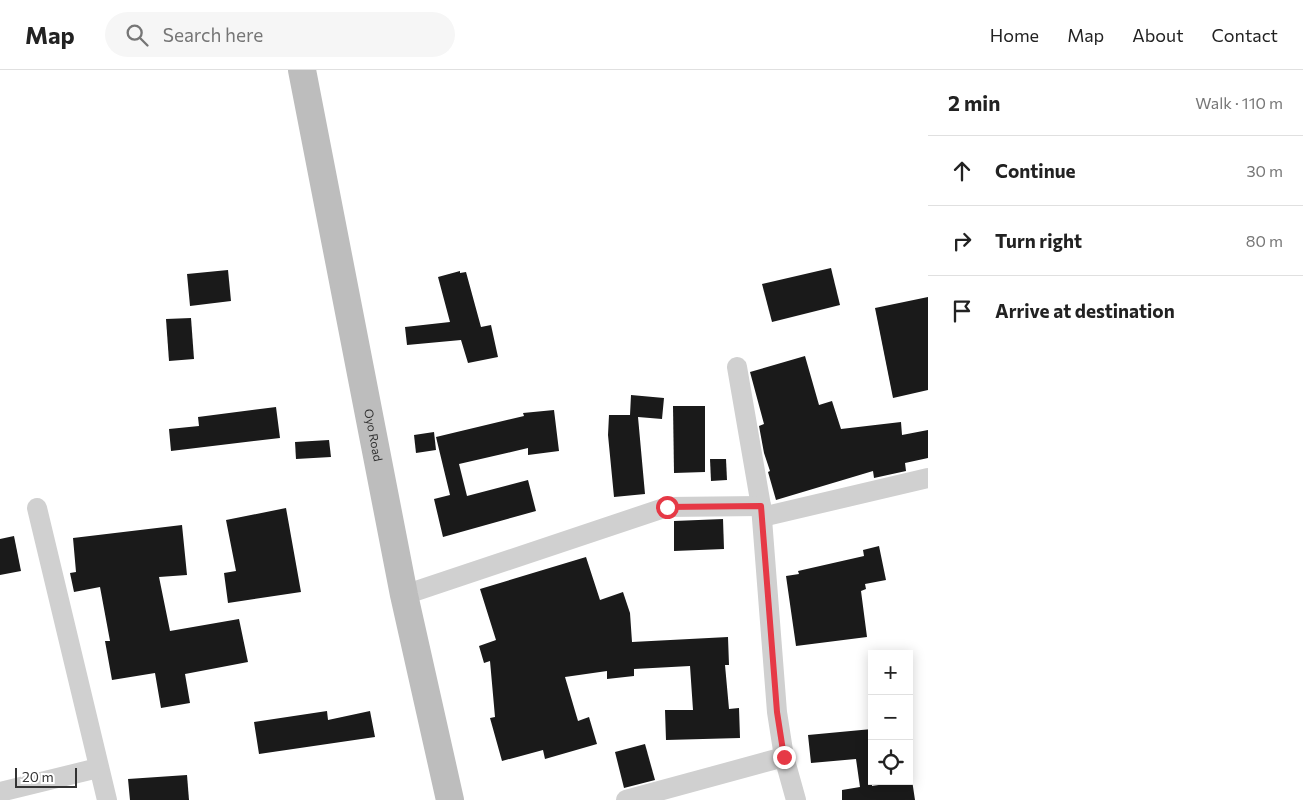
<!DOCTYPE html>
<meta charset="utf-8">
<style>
:root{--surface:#fff;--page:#f6f6f6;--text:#222;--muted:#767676;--line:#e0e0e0}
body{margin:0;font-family:Commissioner,sans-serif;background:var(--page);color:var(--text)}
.controls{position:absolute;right:15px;bottom:15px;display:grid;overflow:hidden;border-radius:0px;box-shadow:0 2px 12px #0003}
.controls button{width:45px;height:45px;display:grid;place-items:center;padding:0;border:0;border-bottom:1px solid var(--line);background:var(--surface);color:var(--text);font:25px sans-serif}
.scale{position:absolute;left:15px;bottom:12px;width:62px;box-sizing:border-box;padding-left:5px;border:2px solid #333;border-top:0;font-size:14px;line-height:18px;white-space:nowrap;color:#333;-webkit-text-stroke:4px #fff;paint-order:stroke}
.stop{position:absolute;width:15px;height:15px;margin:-11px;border:4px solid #e63946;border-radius:50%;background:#fff}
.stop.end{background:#e63946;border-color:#fff;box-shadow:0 1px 5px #0008}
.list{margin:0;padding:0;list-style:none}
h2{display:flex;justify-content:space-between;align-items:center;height:65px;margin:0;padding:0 20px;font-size:21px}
h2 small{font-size:16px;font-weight:400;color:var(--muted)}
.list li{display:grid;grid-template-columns:32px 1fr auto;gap:15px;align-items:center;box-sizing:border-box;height:70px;padding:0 20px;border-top:1px solid var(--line)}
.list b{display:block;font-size:19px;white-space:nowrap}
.list em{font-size:16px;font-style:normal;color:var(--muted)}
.icon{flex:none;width:28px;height:28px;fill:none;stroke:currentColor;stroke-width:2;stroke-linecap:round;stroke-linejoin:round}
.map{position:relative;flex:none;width:928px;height:730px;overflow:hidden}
header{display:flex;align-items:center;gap:30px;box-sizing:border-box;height:70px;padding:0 25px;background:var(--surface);border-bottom:1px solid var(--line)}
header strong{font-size:24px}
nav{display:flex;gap:28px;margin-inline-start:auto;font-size:18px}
.search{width:350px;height:45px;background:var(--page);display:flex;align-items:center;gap:12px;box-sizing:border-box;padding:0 18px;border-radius:28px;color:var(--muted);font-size:19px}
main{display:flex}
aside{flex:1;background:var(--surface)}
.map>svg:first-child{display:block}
</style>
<header>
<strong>Map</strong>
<div class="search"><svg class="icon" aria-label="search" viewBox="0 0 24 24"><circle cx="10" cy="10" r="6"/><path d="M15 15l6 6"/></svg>Search here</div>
<nav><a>Home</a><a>Map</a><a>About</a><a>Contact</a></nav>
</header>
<main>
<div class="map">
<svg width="928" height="730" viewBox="0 0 928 730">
<rect width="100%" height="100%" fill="#fff"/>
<g fill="#1a1a1a">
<path d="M 831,198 L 840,235 L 772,252 L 762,214 Z"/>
<path d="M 228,200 L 231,231 L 190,236 L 187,204 Z"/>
<path d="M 460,201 L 460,203 L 466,202 L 481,257 L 491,255 L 498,287 L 468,293 L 461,270 L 407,275 L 405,257 L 450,252 L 438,207 Z"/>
<path d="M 928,227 L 928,320 L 893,328 L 875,238 Z"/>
<path d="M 191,248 L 194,289 L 169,291 L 166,249 Z"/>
<path d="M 805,286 L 819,335 L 832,331 L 841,359 L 901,352 L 902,365 L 928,360 L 928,388 L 905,393 L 906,401 L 874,408 L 873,401 L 776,430 L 768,402 L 770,401 L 764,383 L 759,356 L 764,354 L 750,302 Z"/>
<path d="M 631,325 L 664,328 L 662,349 L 638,347 L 645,424 L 614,427 L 608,365 L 609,345 L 630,345 Z"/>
<path d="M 673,336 L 705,336 L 705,402 L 674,403 Z"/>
<path d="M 276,337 L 280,368 L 171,381 L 169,359 L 199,356 L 198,347 Z"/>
<path d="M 554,340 L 559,381 L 528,385 L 528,378 L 459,394 L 467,426 L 528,410 L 536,441 L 443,467 L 434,429 L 450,425 L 436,367 L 524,346 L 523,343 Z"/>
<path d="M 434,362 L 436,380 L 416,383 L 414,365 Z"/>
<path d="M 329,370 L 331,387 L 296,389 L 295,372 Z"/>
<path d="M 710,389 L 726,389 L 727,410 L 711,411 Z"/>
<path d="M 286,438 L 301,522 L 228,533 L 224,503 L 236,501 L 226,450 Z"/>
<path d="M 723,449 L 724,479 L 674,481 L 674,451 Z"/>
<path d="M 182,455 L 187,505 L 159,507 L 170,561 L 239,549 L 248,592 L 185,604 L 190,633 L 161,638 L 155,603 L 112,610 L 105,571 L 110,571 L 100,517 L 74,522 L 70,503 L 76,502 L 73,468 Z"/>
<path d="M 14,466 L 21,501 L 0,505 L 0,469 Z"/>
<path d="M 879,476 L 886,510 L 865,514 L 866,519 L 861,521 L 867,567 L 796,576 L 786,506 L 799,504 L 798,501 L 864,486 L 863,480 Z"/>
<path d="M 586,487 L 600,530 L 623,522 L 630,543 L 632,572 L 728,567 L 729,595 L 725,595 L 729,639 L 739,638 L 740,668 L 666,670 L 665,640 L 693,640 L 690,596 L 634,599 L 634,606 L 607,609 L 607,601 L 565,607 L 578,651 L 589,647 L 597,674 L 545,689 L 543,680 L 502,691 L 490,648 L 495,647 L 490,591 L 484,593 L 479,576 L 496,570 L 480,519 Z"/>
<path d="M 327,641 L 328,650 L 370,641 L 375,667 L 259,684 L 254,652 Z"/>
<path d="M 872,659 L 872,716 L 912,710 L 915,730 L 842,730 L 842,720 L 860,717 L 856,689 L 811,693 L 808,665 Z"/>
<path d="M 645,674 L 655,710 L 624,718 L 615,682 Z"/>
<path d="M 187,705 L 189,730 L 130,730 L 128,709 Z"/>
</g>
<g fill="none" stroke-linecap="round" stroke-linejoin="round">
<g stroke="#d0d0d0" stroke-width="20">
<path d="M 737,297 L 761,436 L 777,642 L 784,687 L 796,730"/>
<path d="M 37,438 L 107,730"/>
<path d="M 762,447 L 928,408"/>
<path d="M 404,525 L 667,437 L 761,436"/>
<path d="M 0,722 L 98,698"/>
<path d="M 626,730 L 784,687"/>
</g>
<path stroke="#bdbdbd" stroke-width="28" id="s1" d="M 302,0 L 404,525 L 450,730"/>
</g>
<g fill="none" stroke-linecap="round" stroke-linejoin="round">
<path stroke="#e63946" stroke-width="6" d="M 667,437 L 761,436 L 777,642 L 784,687"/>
</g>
<g text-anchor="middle" stroke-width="5" stroke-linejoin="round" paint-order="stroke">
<g font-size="12" fill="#333" stroke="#fff">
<text dy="4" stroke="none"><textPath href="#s1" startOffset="372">Oyo Road</textPath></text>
</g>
</g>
</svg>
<div class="controls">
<button>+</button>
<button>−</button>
<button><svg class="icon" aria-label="locate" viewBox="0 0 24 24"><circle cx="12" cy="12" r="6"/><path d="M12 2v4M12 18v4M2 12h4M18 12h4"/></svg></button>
</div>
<div class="scale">20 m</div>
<div class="stop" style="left:667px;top:437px"></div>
<div class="stop end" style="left:784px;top:687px"></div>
</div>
<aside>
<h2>2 min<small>Walk · 110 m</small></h2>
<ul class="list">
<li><svg class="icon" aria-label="ahead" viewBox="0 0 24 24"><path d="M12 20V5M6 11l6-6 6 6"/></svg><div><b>Continue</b></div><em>30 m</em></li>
<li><svg class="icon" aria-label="right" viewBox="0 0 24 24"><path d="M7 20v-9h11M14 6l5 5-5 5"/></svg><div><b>Turn right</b></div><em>80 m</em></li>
<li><svg class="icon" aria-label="arrive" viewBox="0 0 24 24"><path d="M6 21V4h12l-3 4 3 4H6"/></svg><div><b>Arrive at destination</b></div></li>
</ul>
</aside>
</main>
